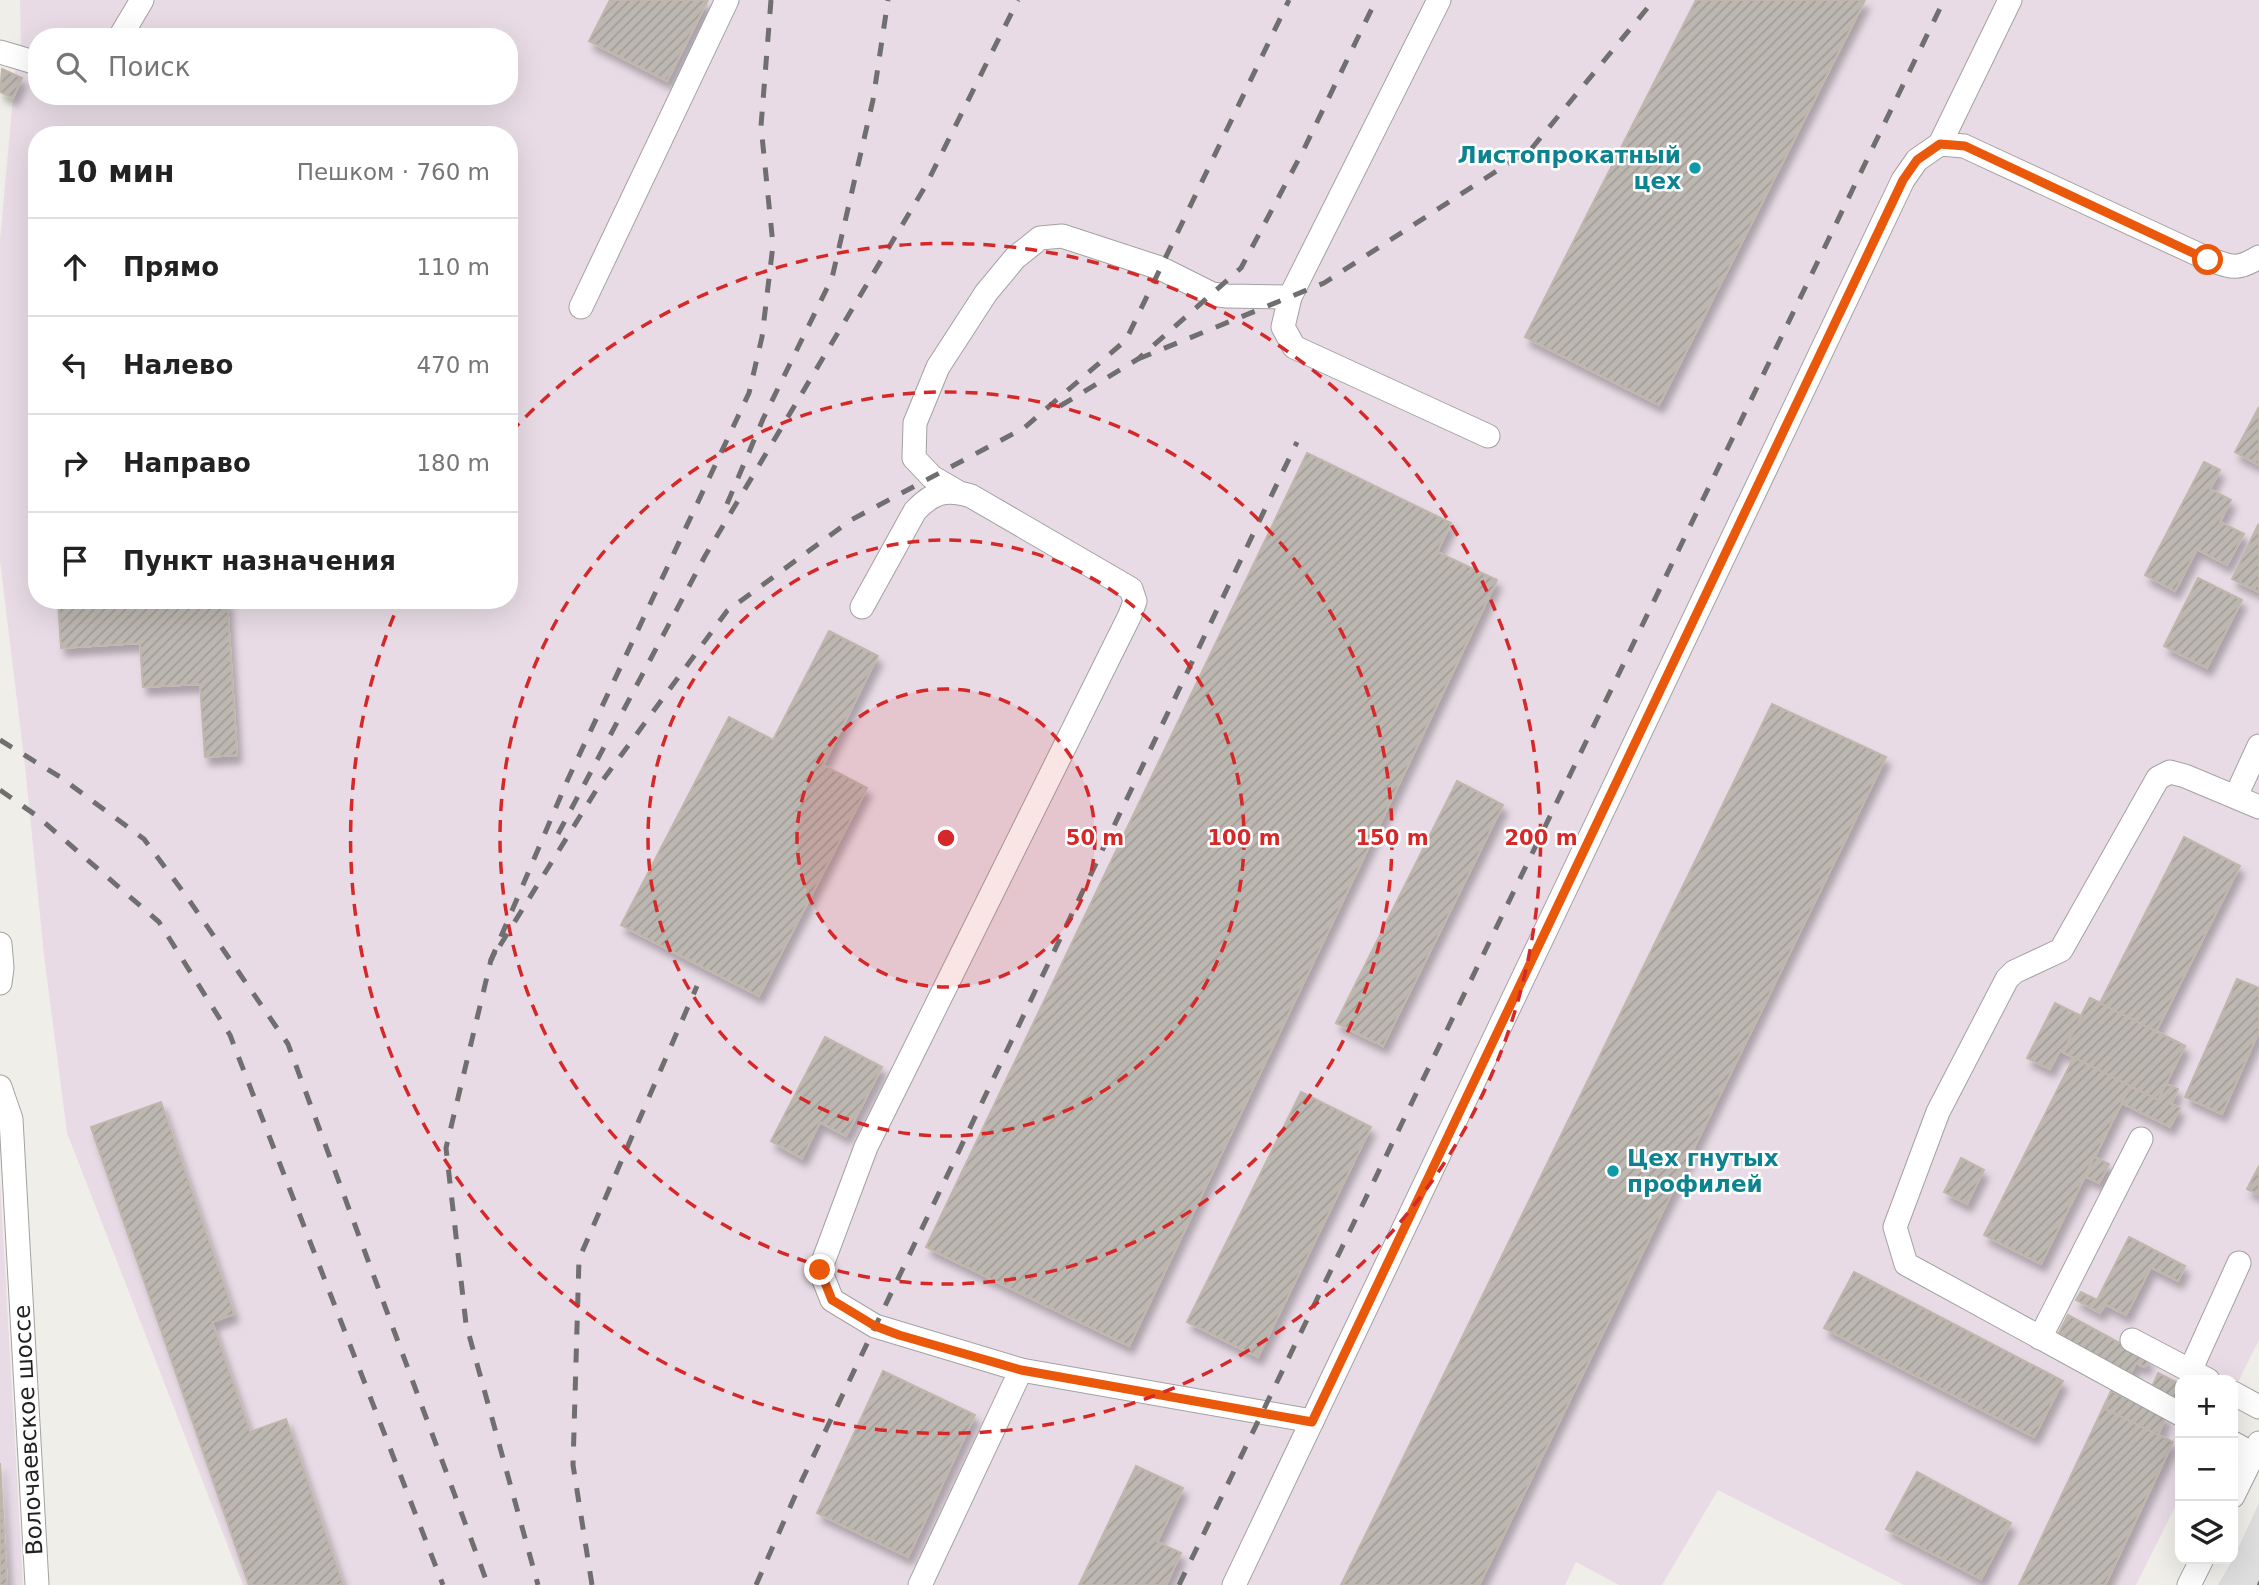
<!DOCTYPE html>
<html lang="ru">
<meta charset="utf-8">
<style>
:root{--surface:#fff;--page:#f6f6f6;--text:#222;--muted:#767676;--line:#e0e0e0}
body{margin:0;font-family:"DejaVu Sans",sans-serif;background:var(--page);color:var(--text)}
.controls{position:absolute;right:21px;bottom:21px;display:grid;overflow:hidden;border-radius:14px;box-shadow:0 7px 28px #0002}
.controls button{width:63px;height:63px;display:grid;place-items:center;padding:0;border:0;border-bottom:2px solid var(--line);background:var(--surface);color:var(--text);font:35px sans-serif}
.stop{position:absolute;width:21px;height:21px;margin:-16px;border:5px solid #ea580c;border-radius:50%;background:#fff}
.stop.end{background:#ea580c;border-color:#fff;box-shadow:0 2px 7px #0008}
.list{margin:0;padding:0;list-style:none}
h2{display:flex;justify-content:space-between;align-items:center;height:91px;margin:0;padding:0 28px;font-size:30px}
h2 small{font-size:23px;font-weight:400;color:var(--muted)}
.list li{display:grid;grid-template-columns:46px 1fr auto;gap:21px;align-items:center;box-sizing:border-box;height:98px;padding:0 28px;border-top:2px solid var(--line)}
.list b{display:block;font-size:26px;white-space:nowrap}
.list em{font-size:23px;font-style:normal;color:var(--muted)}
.icon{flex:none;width:38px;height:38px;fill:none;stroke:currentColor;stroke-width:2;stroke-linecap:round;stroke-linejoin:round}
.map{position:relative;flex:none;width:2259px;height:1585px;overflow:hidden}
.search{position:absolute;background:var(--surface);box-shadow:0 7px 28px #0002;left:28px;top:28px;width:490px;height:77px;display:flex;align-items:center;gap:18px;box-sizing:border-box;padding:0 24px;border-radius:28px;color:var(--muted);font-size:26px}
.panel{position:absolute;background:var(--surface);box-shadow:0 7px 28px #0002;left:28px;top:126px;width:490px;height:483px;border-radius:28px}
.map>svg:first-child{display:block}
</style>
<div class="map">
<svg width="2259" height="1585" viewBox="0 0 2259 1585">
<defs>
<pattern id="building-hatch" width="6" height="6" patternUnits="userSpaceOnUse" patternTransform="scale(1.75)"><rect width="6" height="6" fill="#bdb7b1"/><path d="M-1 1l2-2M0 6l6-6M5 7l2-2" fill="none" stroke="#a29d98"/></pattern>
<filter id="shadow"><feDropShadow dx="4.5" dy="8" stdDeviation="3.5" flood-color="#0004"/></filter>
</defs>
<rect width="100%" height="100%" fill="#f0eee8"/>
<path fill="#dfdede" d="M 2259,1503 L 2259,1585 L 2218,1585 L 2233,1559 Z"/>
<g fill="#e8dbe5" fill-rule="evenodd">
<path d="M 20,0 L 2259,0 L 2259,1340 L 2233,1392 L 2233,1380 L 2180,1380 L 2180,1497 L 2136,1585 L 1904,1585 L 1718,1490 L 1662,1585 L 1619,1585 L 1576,1562 L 1565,1585 L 243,1585 L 67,1133 L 44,955 L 25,766 L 0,561 L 0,240 L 13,98 L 22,78 L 14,75 L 21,53 ZM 37,37 L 509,37 L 509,96 L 37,96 ZM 37,135 L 509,135 L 509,600 L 37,600 Z"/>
<path d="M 0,1179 L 23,1585 L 0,1585 Z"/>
</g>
<g fill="url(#building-hatch)" stroke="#c0b6ac" stroke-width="2" filter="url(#shadow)">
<path d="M 610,0 L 708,0 L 667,81 L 589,41 Z"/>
<path d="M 1696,0 L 1865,0 L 1659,405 L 1525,337 Z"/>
<path d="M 2,69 L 22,78 L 13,98 L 0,92 Z"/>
<path d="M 31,191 L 37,191 L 37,277 Z"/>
<path d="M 2259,407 L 2259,465 L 2235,452 Z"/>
<path d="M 1307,453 L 1451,523 L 1437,552 L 1497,580 L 1129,1346 L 926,1247 Z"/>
<path d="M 2204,462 L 2220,470 L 2210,489 L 2231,500 L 2220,522 L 2244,534 L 2227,565 L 2197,549 L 2175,591 L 2145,575 Z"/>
<path d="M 2258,525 L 2259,526 L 2259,592 L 2232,579 Z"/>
<path d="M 2198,578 L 2242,600 L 2207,668 L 2164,646 Z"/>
<path d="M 58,600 L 227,600 L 237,755 L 205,757 L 200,684 L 143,687 L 140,643 L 61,648 Z"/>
<path d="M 829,631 L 878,656 L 823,765 L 867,788 L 759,996 L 621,925 L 729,717 L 773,740 Z"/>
<path d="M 1772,704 L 1886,757 L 1479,1585 L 1341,1585 Z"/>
<path d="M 1457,781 L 1503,805 L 1383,1046 L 1336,1023 Z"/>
<path d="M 2184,837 L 2240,866 L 2156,1031 L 2185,1046 L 2158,1100 L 2130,1086 L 2041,1264 L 1984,1235 L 2074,1057 L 2060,1050 L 2050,1069 L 2027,1058 L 2055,1003 L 2081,1016 L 2090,998 L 2100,1003 Z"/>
<path d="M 2237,979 L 2259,988 L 2259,1031 L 2222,1114 L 2185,1097 Z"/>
<path d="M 2090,998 L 2185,1046 L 2158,1100 L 2063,1052 Z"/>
<path d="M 825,1037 L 882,1067 L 846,1136 L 820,1122 L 802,1158 L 771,1141 Z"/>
<path d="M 2166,1084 L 2178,1089 L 2171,1104 L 2180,1108 L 2170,1127 L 2122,1103 L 2130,1086 L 2158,1100 Z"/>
<path d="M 1301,1092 L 1371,1127 L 1258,1357 L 1187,1322 Z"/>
<path d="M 161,1102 L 234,1314 L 212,1322 L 250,1432 L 286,1419 L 343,1585 L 249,1585 L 91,1127 Z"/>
<path d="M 2094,1157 L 2109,1164 L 2099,1183 L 2085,1176 Z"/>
<path d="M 1961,1158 L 1984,1170 L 1967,1204 L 1944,1192 Z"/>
<path d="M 2259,1166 L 2259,1195 L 2247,1189 Z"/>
<path d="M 2129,1237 L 2185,1266 L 2178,1281 L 2151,1267 L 2126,1315 L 2105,1304 L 2100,1313 L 2076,1300 L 2081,1292 L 2097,1300 Z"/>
<path d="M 1854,1272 L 2063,1381 L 2034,1437 L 1824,1328 Z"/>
<path d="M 2068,1315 L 2149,1359 L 2145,1367 L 2136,1363 L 2129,1376 L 2056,1338 Z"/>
<path d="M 883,1371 L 975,1415 L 908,1557 L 817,1513 Z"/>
<path d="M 2158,1373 L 2180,1384 L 2180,1403 L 2151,1389 Z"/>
<path d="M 2111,1391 L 2166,1417 L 2158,1435 L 2103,1408 Z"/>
<path d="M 2103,1408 L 2173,1442 L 2105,1585 L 2019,1585 Z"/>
<path d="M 0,1463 L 7,1585 L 0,1585 Z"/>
<path d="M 1136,1466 L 1183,1488 L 1157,1542 L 1181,1553 L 1166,1585 L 1079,1585 Z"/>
<path d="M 1917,1472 L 2011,1523 L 1981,1579 L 1886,1529 Z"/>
</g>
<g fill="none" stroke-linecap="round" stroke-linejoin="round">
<g stroke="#a2a2a2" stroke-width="25">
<g id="minor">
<path d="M 1439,0 L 1290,297 L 1283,327 L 1294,347 L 1488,436"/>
<path d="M 120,37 L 142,0"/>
<path d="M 0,52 L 37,63"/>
<path d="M 1940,144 L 2010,0"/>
<path d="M 581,307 L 727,0"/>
<path d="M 956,491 L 932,477 L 914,458 L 915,423 L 938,367 L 986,293 L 1015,258 L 1040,238 L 1062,236 L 1160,268 L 1212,294 L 1227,296 L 1290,297"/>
<path d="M 862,607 L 915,511 C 933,492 946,488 971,496 L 1131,589 L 1135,601 L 1130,615 L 866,1147 L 820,1270 L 832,1300 L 875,1326 L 1021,1370"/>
<path d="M 2236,796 L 2259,746"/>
<path d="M 0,944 L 2,968 L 0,983"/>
<path d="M 0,1087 L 11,1119 L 37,1585"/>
<path d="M 2040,1338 L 2141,1139"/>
<path d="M 2132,1340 L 2208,1380"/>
<path d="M 2190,1371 L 2239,1263"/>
<path d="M 2233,1393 L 2259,1407"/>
<path d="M 2180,1414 L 1906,1264 L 1895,1227 L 1938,1112 L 2007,979 L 2014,972 L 2061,950 L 2158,778 L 2170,772 L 2185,776 L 2259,807"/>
<path d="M 2233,1443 L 2253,1454"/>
<path d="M 2233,1496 L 2259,1443"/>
<path d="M 920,1585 L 1021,1370 L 1312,1421"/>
<path d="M 1234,1585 L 1903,180 L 1917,160 L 1940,144 L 1964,146 L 2208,259 C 2232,267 2236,271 2259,257"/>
<path d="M 2189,1585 L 2202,1559"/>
</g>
</g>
<use href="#minor" stroke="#fff" stroke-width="23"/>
<path stroke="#6f6f6f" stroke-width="2" d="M 2258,1585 L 2259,1582"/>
<g stroke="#6f6f6f" stroke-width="5" stroke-dasharray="14 14" stroke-linecap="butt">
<path d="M 771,0 L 761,126 L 773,245 L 762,337 L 749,393 L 568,779 L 491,960 L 600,784 L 727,611 L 851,520 L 1024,428 L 1126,340 L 1289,0"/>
<path d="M 1138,359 L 1324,283 L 1532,148 L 1654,0"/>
<path d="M 1060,406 L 1138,359 L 1241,268 L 1302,153 L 1376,0"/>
<path d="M 727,504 L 763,419 L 832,278 L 873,100 L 888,0"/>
<path d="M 0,740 L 60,777 L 144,839 L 187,897 L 288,1044 L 488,1585"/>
<path d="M 0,790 L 37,816 L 159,922 L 230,1035 L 443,1585"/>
<path d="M 558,834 L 705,556 L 926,185 L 1018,0"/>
<path d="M 495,952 L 491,960 L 446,1148 L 466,1324 L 538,1585"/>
<path d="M 592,1585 L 573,1465 L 579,1259 L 697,986"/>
<path d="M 756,1585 L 802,1480 L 1297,442"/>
<path d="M 1179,1585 L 1944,0"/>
</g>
</g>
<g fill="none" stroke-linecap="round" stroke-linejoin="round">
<path stroke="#ea580c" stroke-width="9" d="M 820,1270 L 832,1300 L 875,1326 L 899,1335 L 1021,1370 L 1312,1422 L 1903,180 L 1917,160 L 1940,144 L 1965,146 L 2208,260"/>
</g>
<circle cx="946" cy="838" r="149" fill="#d62828" fill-opacity=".12"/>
<g fill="none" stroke="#d62828" stroke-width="3.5" stroke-dasharray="12 9">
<circle cx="946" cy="838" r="149"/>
<circle cx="946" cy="838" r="298"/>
<circle cx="946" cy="838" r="446"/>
<path d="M511 432A595 595 0 1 1 400 601"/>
</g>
<g fill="#0f9aa8" stroke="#fff" stroke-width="2.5">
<circle cx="1695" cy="168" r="7"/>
<circle cx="1613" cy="1171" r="7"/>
</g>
<g text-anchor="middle" stroke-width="5" stroke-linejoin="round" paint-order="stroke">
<g font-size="23" font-weight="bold" fill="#0d838f" stroke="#fff" text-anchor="end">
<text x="1681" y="163">Листопрокатный<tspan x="1681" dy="26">цех</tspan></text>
<text x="1627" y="1166" text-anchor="start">Цех гнутых<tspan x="1627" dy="26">профилей</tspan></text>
</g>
<g font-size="23" fill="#212121" stroke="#fff">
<text transform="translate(28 1430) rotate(-93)" y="8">Волочаевское шоссе</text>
</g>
</g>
<circle cx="946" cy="838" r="10" fill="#d62828" stroke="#fff" stroke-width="3.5"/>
<g font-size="21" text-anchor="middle" font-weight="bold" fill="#d62828" stroke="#fff" stroke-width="5" stroke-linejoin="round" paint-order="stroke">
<text x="1095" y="845">50 m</text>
<text x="1244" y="845">100 m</text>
<text x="1392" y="845">150 m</text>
<text x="1541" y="845">200 m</text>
</g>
</svg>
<div class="controls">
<button>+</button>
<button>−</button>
<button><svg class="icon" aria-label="layers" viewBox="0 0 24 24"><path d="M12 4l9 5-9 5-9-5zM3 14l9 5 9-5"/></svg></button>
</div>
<div class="stop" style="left:2208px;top:260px"></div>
<div class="stop end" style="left:820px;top:1270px"></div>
<div class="search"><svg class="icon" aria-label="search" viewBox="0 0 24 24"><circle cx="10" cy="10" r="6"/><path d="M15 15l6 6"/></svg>Поиск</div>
<section class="panel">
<h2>10 мин<small>Пешком · 760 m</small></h2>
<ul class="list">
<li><svg class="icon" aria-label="ahead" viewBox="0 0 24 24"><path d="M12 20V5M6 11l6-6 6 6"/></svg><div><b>Прямо</b></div><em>110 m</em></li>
<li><svg class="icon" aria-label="left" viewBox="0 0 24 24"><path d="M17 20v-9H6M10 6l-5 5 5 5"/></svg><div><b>Налево</b></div><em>470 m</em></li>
<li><svg class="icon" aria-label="right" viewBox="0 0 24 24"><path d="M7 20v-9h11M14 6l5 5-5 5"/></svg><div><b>Направо</b></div><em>180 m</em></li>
<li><svg class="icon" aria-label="arrive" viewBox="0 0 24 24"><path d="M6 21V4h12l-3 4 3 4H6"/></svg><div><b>Пункт назначения</b></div></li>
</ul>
</section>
</div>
